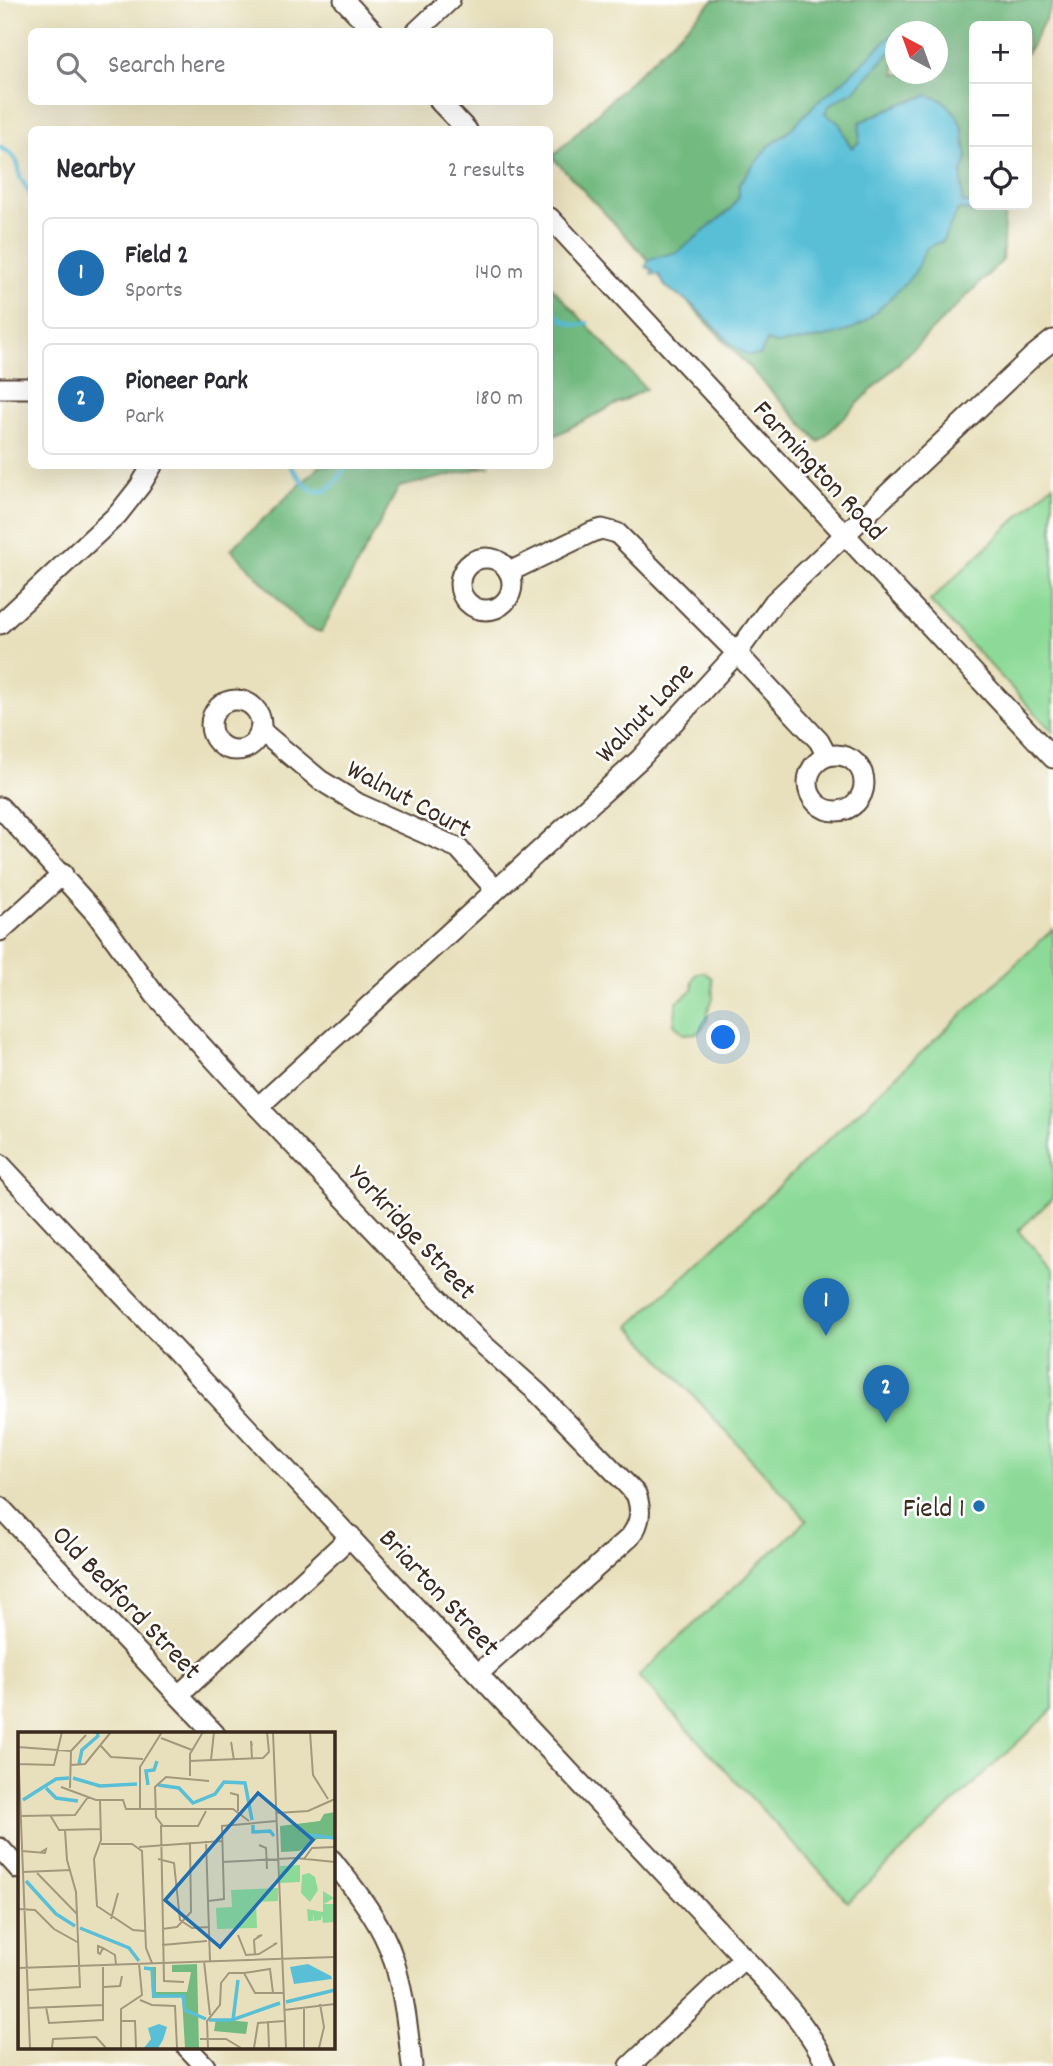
<!DOCTYPE html>
<meta charset="utf-8">
<style>
:root{--surface:#fff;--page:#f2f2f3;--text:#2b2b33;--muted:#7c7c81;--line:#e1e1e2;--accent:#1f6fb2}
body{margin:0;font-family:Dekko,sans-serif;background:var(--page);color:var(--text)}
.controls{position:absolute;right:21px;top:21px;display:grid;overflow:hidden;border-radius:10px;box-shadow:0 7px 28px #0002}
.controls button{width:63px;height:63px;display:grid;place-items:center;padding:0;border:0;border-bottom:2px solid var(--line);background:var(--surface);color:var(--text);font:35px sans-serif}
.compass{position:absolute;left:885px;top:21px;width:63px;height:63px;border-radius:50%;background:var(--surface);box-shadow:0 7px 28px #0002;rotate:319deg}
.you{position:absolute;left:724px;top:1038px;width:24px;height:24px;margin:-18px;border:5px solid #fff;border-radius:50%;background:#1a73e8;box-shadow:0 0 0 10px #1a73e833}
.badge{display:grid;place-items:center;width:46px;height:46px;border-radius:50%;background:var(--accent);color:#fff;font-size:23px;font-weight:700}
.pin{position:absolute;translate:-50% -58px;filter:drop-shadow(0 2px 4px #0008)}
.pin::after{content:'';position:absolute;top:37px;width:24px;height:21px;background:inherit;clip-path:polygon(0 0,100% 0,50% 100%)}
.list{margin:0;padding:0;list-style:none}
h2{display:flex;justify-content:space-between;align-items:center;height:91px;margin:0;padding:0 28px;font-size:30px}
h2 small{font-size:23px;font-weight:400;color:var(--muted)}
.list li{display:grid;grid-template-columns:46px 1fr auto;gap:21px;align-items:center;box-sizing:border-box;height:112px;margin:0 14px 14px;padding:0 14px;border:2px solid var(--line);border-radius:10px}
.list b{display:block;font-size:26px;white-space:nowrap}
.list p{margin:0;font-size:23px;white-space:nowrap;color:var(--muted)}
.list em{font-size:23px;font-style:normal;color:var(--muted)}
.icon{flex:none;width:38px;height:38px;fill:none;stroke:currentColor;stroke-width:2;stroke-linecap:round;stroke-linejoin:round}
.map{position:relative;flex:none;width:1053px;height:2066px;overflow:hidden}
.search{position:absolute;background:var(--surface);box-shadow:0 7px 28px #0002;left:28px;top:28px;width:525px;height:77px;display:flex;align-items:center;gap:18px;box-sizing:border-box;padding:0 24px;border-radius:10px;color:var(--muted);font-size:26px}
.panel{position:absolute;background:var(--surface);box-shadow:0 7px 28px #0002;left:28px;top:126px;width:525px;height:343px;border-radius:10px}
.map>svg:first-child{display:block}
</style>
<div class="map">
<svg width="1053" height="2066" viewBox="0 0 1053 2066">
<rect width="100%" height="100%" fill="#fff"/>
<filter id="ink" filterUnits="userSpaceOnUse"><feTurbulence type="fractalNoise" baseFrequency=".0143" numOctaves="2"/><feDisplacementMap in="SourceGraphic" scale="14" xChannelSelector="R" yChannelSelector="G"/><feConvolveMatrix kernelMatrix="1 2 1 2 8 2 1 2 1" color-interpolation-filters="sRGB"/></filter>
<filter id="wash" filterUnits="userSpaceOnUse"><feTurbulence type="fractalNoise" baseFrequency=".00686" numOctaves="4" result="noise"/><feDisplacementMap in="SourceGraphic" scale="28" xChannelSelector="R" yChannelSelector="G"/><feGaussianBlur stdDeviation="1.57" result="paint"/><feColorMatrix in="noise" values="0 0 0 0 0 0 0 0 0 0 0 0 0 0 0 0 0 1.4 0 .05"/><feComposite in="paint" operator="in"/></filter>
<g filter="url(#wash)">
<rect width="100%" height="100%" fill="#e8e0bc"/>
<g fill="#8dda98" stroke="#64825b" stroke-width="2">
<path d="M 1053,484 L 1053,732 L 930,601 Z"/>
<path d="M 1053,929 L 1053,1198 L 1018,1231 L 1053,1269 L 1053,1709 L 848,1902 L 638,1676 L 807,1520 L 630,1326 Z"/>
<path d="M 704,972 L 712,978 L 713,999 C 703,1014 714,1017 697,1033 L 683,1034 L 674,1024 L 677,1002 L 693,989 L 692,981 L 696,974 Z"/>
</g>
<g fill="#72ba80" stroke="#56724f" stroke-width="2" fill-rule="evenodd">
<path d="M 714,0 L 1053,0 L 1053,4 L 1027,54 L 1027,26 L 974,26 L 974,205 L 1005,205 L 1002,261 L 819,442 L 552,157 ZM 895,32 L 937,32 L 937,74 L 895,74 Z"/>
<path d="M 550,285 L 646,389 L 550,438 Z"/>
<path d="M 320,466 L 490,466 L 399,487 L 321,632 L 305,627 L 231,549 Z"/>
</g>
<path fill="#59bfd7" stroke="#4a747a" stroke-width="2" d="M 895,32 L 895,47 L 855,90 L 831,104 L 825,113 C 829,118 836,119 840,125 C 845,133 845,141 852,148 L 859,142 L 860,122 L 900,104 L 929,95 L 944,101 L 957,115 L 962,127 L 967,158 L 962,174 L 962,202 L 990,205 C 982,223 971,208 958,210 L 942,242 C 918,247 926,256 915,272 C 909,280 869,320 860,325 C 837,338 801,341 775,344 L 767,341 L 760,355 L 747,355 L 732,344 L 694,306 L 665,286 L 659,275 L 651,274 L 653,270 L 646,267 L 649,259 L 678,252 L 731,209 L 739,196 L 739,185 L 742,180 L 767,148 L 790,130 L 816,103 L 842,82 Z"/>
<g fill="none" stroke-linecap="round" stroke-linejoin="round">
<g stroke="#59bfd7" stroke-width="4.5">
<path d="M 0,147 L 11,154 L 18,164 L 20,177 L 32,197"/>
<path d="M 550,307 C 560,318 571,330 587,323"/>
<path d="M 290,466 C 304,482 317,507 337,480 C 341,475 343,470 346,466"/>
</g>
</g>
</g>
<g filter="url(#ink)">
<g fill="none" stroke-linecap="round" stroke-linejoin="round">
<g stroke="#554536" stroke-width="23">
<g id="minor">
<path d="M 344,0 L 374,32"/>
<path d="M 416,32 L 450,0"/>
<path d="M 440,102 L 467,130"/>
<path d="M 550,218 L 1053,758"/>
<path d="M 0,388 L 32,388"/>
<circle cx="486" cy="584" r="26"/>
<path d="M 509,572 L 592,532 L 602,529 L 617,533 L 737,653 L 819,741 L 827,756"/>
<path d="M 0,624 L 118,514 L 140,486 L 152,466"/>
<circle cx="236" cy="725" r="25"/>
<path d="M 260,730 L 320,780 L 359,804 L 458,848 L 496,890"/>
<circle cx="836" cy="783" r="28"/>
<path d="M 0,807 L 97,915 L 155,995 L 258,1107 L 476,1338 L 538,1393 L 636,1494 C 642,1510 641,1523 630,1537 L 479,1673"/>
<path d="M 0,931 L 63,874"/>
<path d="M 258,1107 L 640,759 L 737,653 L 774,602 L 1033,356 L 1053,340"/>
<path d="M 0,1164 L 744,1958 C 775,1991 808,2025 827,2066"/>
<path d="M 0,1507 L 215,1734"/>
<path d="M 179,1695 L 351,1536"/>
<path d="M 0,1848 L 19,1869"/>
<path d="M 332,1860 C 355,1890 381,1921 393,1958 C 404,1992 408,2030 412,2066"/>
<path d="M 187,2047 L 205,2066"/>
<path d="M 630,2066 L 744,1958"/>
</g>
</g>
<use href="#minor" stroke="#fff" stroke-width="19"/>
</g>
</g>
<circle fill="#1f6fb2" stroke="#fff" stroke-width="2.5" cx="979" cy="1506" r="7"/>
<g text-anchor="middle" stroke-width="5" stroke-linejoin="round" paint-order="stroke">
<g font-size="28" fill="#3b2a1e" stroke="#fff">
<text transform="translate(821 469) rotate(47)" y="10">Farmington Road</text>
<text transform="translate(643 711) rotate(-46)" y="10">Walnut Lane</text>
<text transform="translate(410 797) rotate(28)" y="10">Walnut Court</text>
<text transform="translate(414 1231) rotate(47)" y="10">Yorkridge Street</text>
<text transform="translate(441 1591) rotate(47)" y="10">Briarton Street</text>
<text transform="translate(128 1601) rotate(46)" y="10">Old Bedford Street</text>
</g>
<g font-size="28" fill="#3b2a1e" stroke="#fff" text-anchor="end">
<text x="965" y="1516">Field 1</text>
</g>
</g>
<g transform="translate(18 1732)">
<rect width="317" height="317" fill="#e8e0bc"/>
<path d="M 282,133 L 282,150 L 262,151 L 262,134 ZM 291,141 L 297,145 L 300,158 L 292,170 L 283,161 L 284,143 ZM 260,156 L 260,169 L 238,170 L 239,196 L 199,197 L 198,176 L 214,175 L 213,158 ZM 305,159 L 316,166 L 306,172 L 316,172 L 316,190 L 305,191 L 304,183 L 303,188 L 296,189 L 295,182 L 295,189 L 290,189 L 289,177 L 305,180 Z" fill="#8dda98"/>
<path d="M 317,80 L 317,107 L 299,107 L 281,119 L 263,120 L 262,94 L 302,89 L 306,82 ZM 179,232 L 181,316 L 167,316 L 164,265 L 134,266 L 133,238 L 126,235 L 138,235 L 138,260 L 169,260 L 173,240 L 154,240 L 154,233 ZM 198,287 L 230,290 L 228,302 L 196,299 Z" fill="#72ba80"/>
<path d="M 290,232 L 313,244 L 314,247 L 276,252 L 272,235 ZM 141,292 L 149,295 L 145,308 L 140,316 L 126,316 L 133,307 L 130,296 Z" fill="#59bfd7"/>
<path fill="none" stroke="#59bfd7" stroke-width="3.5" d="M 61,32 L 64,18 L 80,4 L 79,0M 55,46 L 82,54 L 119,52M 130,53 L 128,39 L 136,38 L 139,29M 140,53 L 161,56 L 175,71 L 197,62 L 206,50 L 227,51 L 234,88M 28,56 L 38,66 L 60,69M 5,68 L 38,47 L 51,46M 235,93 L 235,100 L 252,99 L 256,104M 291,103 L 317,106M 8,149 L 38,182 L 57,194M 62,196 L 111,216 L 121,229M 126,236 L 134,237 L 136,264 L 165,264 L 167,278 L 188,287M 268,270 L 317,258M 191,288 L 214,288 L 262,271M 215,288 L 220,248"/>
<path fill="none" stroke="#a3977d" stroke-width="2" d="M 255,0 L 268,316M 292,0 L 295,43 L 310,67M 143,6 L 174,18M 0,14 L 12,316M 83,14 L 93,25 L 125,27M 234,14 L 233,9 L 234,27M 0,15 L 53,19M 214,15 L 213,10 L 216,28M 193,28 L 196,0M 171,29 L 245,26 L 251,20 L 249,0M 0,32 L 36,33 L 44,0M 53,33 L 67,32 L 93,0M 172,44 L 172,22 L 185,0M 43,55 L 78,68 L 105,68 L 108,77 L 215,77 L 231,89M 52,56 L 53,19 L 68,3M 212,61 L 220,63 L 220,79M 82,68 L 83,108 L 76,127 L 79,174 L 115,198 L 127,199M 122,77 L 122,35 L 144,0M 188,79 L 180,94 L 145,94 L 138,85 L 137,55 L 148,45 L 191,49M 259,81 L 290,79 L 317,67M 32,83 L 41,98 L 83,97M 3,84 L 57,83 L 70,65M 143,93 L 146,249 L 166,250M 188,109 L 192,229M 83,112 L 114,112 L 124,119 L 128,216 L 134,231M 241,113 L 248,116 L 249,137M 121,115 L 204,109M 4,119 L 27,121 L 28,117 L 23,120M 140,127 L 156,131 L 162,188 L 174,196 L 191,195M 286,127 L 294,116 L 317,115M 204,130 L 278,126 L 317,130M 5,140 L 53,138M 19,141 L 59,182M 190,169 L 206,167 L 204,94 L 259,89M 0,177 L 17,178 L 36,197 L 61,211M 93,187 L 100,161M 144,197 L 159,195 L 173,180 L 172,110M 220,203 L 228,223 L 241,222 L 259,211 L 255,213M 144,213 L 189,209M 80,214 L 85,216 L 82,222 L 80,221 ZM 85,216 L 97,223 L 98,233M 237,223 L 236,208 L 244,203 L 239,205M 186,229 L 192,283M 0,236 L 317,225M 226,241 L 252,237 L 255,261M 86,255 L 102,254 L 104,244M 10,258 L 62,255 L 58,160 L 49,128 L 47,98M 122,268 L 134,273 L 157,274 L 159,316M 28,275 L 31,291 L 85,288 L 85,233M 10,276 L 85,273M 266,278 L 317,272M 0,279 L 1,316M 102,289 L 117,289 L 118,316M 250,289 L 251,316M 182,307 L 208,307 L 223,316M 34,316 L 35,307 L 78,305 L 88,316M 103,316 L 103,277 L 124,263 L 121,232M 190,316 L 189,289 L 202,273 L 203,251 L 211,241 L 226,241 L 237,261 L 265,261M 236,316 L 240,291 L 266,289M 286,316 L 286,276M 301,316 L 306,295 L 302,272"/>
<path fill="#1f6fb2" fill-opacity="0.15" stroke="#1f6fb2" stroke-width="3.5" d="M 240,61 L 295,108 L 202,215 L 147,168 Z"/>
<rect width="317" height="317" fill="none" stroke="#3b2a1e" stroke-width="3.5"/>
</g>
</svg>
<div class="controls">
<button>+</button>
<button>−</button>
<button><svg class="icon" aria-label="locate" viewBox="0 0 24 24"><circle cx="12" cy="12" r="6"/><path d="M12 2v4M12 18v4M2 12h4M18 12h4"/></svg></button>
</div>
<svg class="compass" viewBox="-18 -18 36 36"><path d="M0-13l5 13h-10z" fill="#e53935"/><path d="M0 13l5-13h-10z" fill="#7c7c81"/></svg>
<div class="you"></div>
<div class="pin badge" style="left:826px;top:1336px">1</div>
<div class="pin badge" style="left:886px;top:1423px">2</div>
<div class="search"><svg class="icon" aria-label="search" viewBox="0 0 24 24"><circle cx="10" cy="10" r="6"/><path d="M15 15l6 6"/></svg>Search here</div>
<section class="panel">
<h2>Nearby<small>2 results</small></h2>
<ul class="list">
<li><span class="badge">1</span><div><b>Field 2</b><p>Sports</p></div><em>140 m</em></li>
<li><span class="badge">2</span><div><b>Pioneer Park</b><p>Park</p></div><em>180 m</em></li>
</ul>
</section>
</div>
